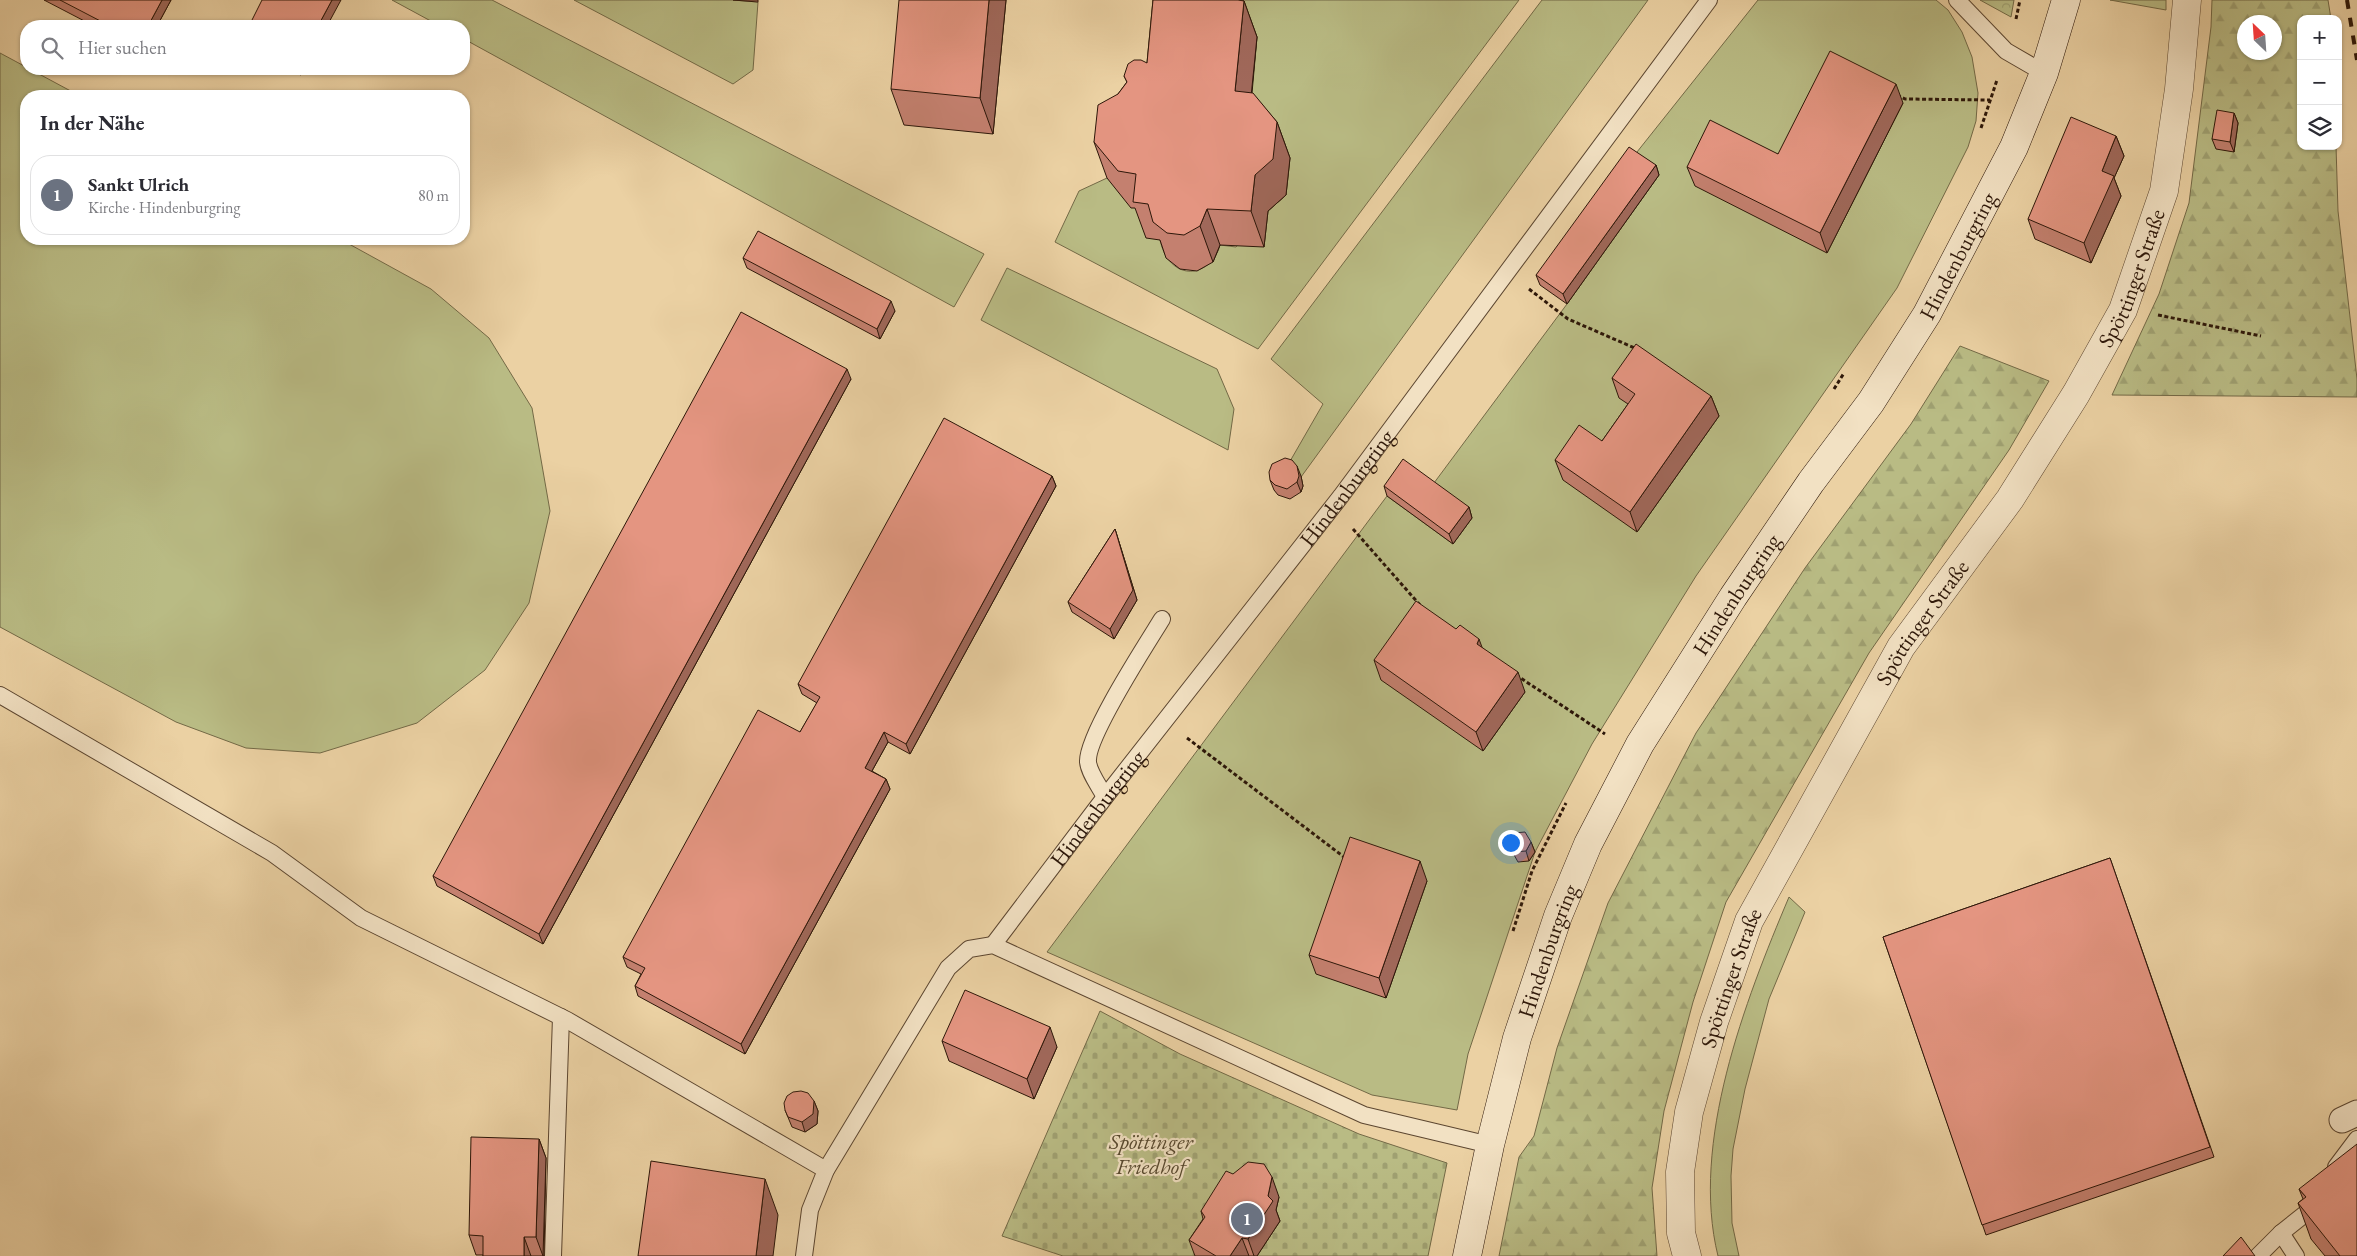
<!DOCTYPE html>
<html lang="de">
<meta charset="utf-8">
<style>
:root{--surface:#fff;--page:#f2f2f3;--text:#2b2b33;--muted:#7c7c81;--line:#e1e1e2;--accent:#8f2418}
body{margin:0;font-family:"EB Garamond",serif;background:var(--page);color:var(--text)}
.controls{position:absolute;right:15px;top:15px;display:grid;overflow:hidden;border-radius:10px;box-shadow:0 1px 4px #0004}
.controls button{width:45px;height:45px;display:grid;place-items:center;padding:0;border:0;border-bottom:1px solid var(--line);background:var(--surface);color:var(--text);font:25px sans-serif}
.compass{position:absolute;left:2237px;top:15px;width:45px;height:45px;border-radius:50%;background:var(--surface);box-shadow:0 1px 4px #0004;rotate:335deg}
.you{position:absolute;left:1510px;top:842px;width:18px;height:18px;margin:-12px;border:4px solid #fff;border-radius:50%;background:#1a73e8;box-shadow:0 0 0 8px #1a73e833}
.badge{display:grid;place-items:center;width:32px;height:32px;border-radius:50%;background:var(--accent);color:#fff;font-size:16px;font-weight:700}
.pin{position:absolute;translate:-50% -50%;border:2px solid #fff;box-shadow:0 1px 5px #0006}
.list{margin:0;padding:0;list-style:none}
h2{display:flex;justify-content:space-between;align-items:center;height:65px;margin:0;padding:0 20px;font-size:21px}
h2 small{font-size:16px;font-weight:400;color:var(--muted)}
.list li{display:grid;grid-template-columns:32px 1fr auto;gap:15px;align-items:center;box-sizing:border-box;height:80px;margin:0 10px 10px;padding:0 10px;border:1px solid var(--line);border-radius:20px}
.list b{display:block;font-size:19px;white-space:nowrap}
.list p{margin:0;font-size:16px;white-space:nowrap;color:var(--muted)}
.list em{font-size:16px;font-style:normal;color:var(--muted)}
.icon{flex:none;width:28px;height:28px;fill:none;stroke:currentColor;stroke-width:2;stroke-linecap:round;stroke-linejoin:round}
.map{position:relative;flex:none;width:2357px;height:1256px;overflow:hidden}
.search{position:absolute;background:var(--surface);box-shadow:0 1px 4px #0004;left:20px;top:20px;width:450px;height:55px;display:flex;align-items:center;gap:12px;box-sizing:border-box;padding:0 18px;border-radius:20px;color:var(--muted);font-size:19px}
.panel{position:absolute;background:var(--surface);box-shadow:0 1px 4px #0004;left:20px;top:90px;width:450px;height:155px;border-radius:20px}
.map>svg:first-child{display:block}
</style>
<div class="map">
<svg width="2357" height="1256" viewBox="0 0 2357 1256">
<defs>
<pattern id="forest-firs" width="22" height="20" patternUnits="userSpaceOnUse" patternTransform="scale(1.25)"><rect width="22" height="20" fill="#b9bb84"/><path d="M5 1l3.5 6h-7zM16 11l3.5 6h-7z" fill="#9fa071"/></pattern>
<pattern id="cemetery-stones" width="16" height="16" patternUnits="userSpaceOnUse" patternTransform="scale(1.25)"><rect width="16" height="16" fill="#b9bb84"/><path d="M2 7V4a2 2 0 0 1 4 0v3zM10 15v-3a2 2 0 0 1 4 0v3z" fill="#9fa071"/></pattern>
<pattern id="park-crowns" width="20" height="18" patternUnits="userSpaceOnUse" patternTransform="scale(1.25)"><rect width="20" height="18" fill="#b9bb84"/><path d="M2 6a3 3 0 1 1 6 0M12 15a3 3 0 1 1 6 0" fill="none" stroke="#9fa071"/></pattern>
</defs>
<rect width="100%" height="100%" fill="#ebd1a3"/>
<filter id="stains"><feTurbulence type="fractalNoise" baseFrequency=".004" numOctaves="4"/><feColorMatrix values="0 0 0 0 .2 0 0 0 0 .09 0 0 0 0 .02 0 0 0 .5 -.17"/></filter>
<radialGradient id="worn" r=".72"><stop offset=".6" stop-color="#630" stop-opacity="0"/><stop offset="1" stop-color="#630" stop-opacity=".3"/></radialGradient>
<g fill="#b9bb84" stroke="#736946">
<path d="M 392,0 L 492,0 L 984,254 L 954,307 L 464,39 L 464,26 L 440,26 Z"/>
<path d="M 574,0 L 733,0 L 758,2 L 753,70 L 733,84 Z"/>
<path d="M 1238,0 L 1519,0 L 1258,349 L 1055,242 L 1079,191 L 1107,178 C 1120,188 1137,197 1148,209 C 1160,222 1157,245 1168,259 C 1185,282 1214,270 1220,245 L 1236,247 L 1268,211 L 1286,195 L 1248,127 L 1257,37 Z"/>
<path d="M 1542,0 L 1648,0 L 1301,477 L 1289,463 L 1323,404 L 1271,359 Z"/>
<path d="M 1758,0 L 1936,0 L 1948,10 L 1962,32 L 1972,57 L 1978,93 L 1976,121 L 1968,147 L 1897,288 L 1696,576 L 1592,744 L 1535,852 L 1468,1054 L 1457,1110 L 1372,1095 L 1047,952 L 1387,496 L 1453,544 L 1431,487 L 1567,304 L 1633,157 Z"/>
<path d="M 2110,0 L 2166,0 L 2166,10 Z"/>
<path d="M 0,53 L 80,96 L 26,96 L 26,239 L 340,239 L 431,289 L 489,338 L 532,408 L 550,511 L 529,603 L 485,670 L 417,723 L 320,753 L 246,748 L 176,722 L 0,627 Z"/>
<path d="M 1007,268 L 1217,369 L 1234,409 L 1228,450 L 981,320 Z"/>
<path d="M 1789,897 L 1805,912 L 1769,999 L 1745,1089 L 1733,1149 L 1731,1176 L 1732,1223 L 1739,1256 L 1718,1256 C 1690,1143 1745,1001 1789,897 Z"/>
</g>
<g fill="url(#forest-firs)" stroke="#736946" fill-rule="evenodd">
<path d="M 2212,0 L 2328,0 L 2331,19 L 2301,19 L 2301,146 L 2336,146 L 2338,211 L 2357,379 L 2357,397 L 2112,395 L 2159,294 L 2189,203 L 2211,27 ZM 2244,22 L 2274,22 L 2274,52 L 2244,52 Z"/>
<path d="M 1960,346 L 2049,381 L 2009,450 L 1869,653 L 1726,902 L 1693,1002 L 1664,1111 L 1652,1188 L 1657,1256 L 1499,1256 L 1519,1157 L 1534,1136 L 1557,1048 L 1608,903 L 1696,733 L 1805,568 L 1911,424 Z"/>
</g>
<path fill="url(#cemetery-stones)" stroke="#736946" d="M 1100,1011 L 1180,1054 L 1359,1134 L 1447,1163 L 1428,1256 L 1063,1256 L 1002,1236 Z"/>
<path fill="url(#park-crowns)" stroke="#736946" d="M 1980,0 L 2014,0 L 2011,17 Z"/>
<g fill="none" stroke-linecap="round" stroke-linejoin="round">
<g stroke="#5c4630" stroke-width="18">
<g id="service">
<path d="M 1957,0 L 2006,51 L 2044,73"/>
<path d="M 0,695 L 272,853 L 361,918 L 567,1020 L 826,1170"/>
<path d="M 1105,797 C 1100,787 1089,773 1088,762 C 1086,737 1146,645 1162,619"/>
<path id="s1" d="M 993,945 L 1105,797 L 1341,496 L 1709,0"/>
<path d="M 2336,1167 L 2357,1139"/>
<path d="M 2281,1233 L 2296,1256"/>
<path d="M 553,1256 L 561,1017"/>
<path d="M 804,1256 L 810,1210 L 826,1170 L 948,968 L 969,949 L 993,945 L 1364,1115 L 1490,1145"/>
<path d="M 2258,1256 L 2281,1233 L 2320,1202"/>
</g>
</g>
<g stroke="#5c4630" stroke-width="27">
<path id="pedestrian" d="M 2342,1120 L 2357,1113"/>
</g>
<g stroke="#5c4630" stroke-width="29">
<g id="minor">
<path id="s2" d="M 1687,1256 L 1681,1233 L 1680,1172 L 1689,1112 L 1714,1022 L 1749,921 L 1901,647 L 2010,499 L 2076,394 L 2123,310 L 2164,191 L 2179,89 L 2187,0"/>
</g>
</g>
<g stroke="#2d1709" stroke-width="29">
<g id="secondary">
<path id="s3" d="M 1467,1256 L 1490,1145 L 1517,1038 L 1558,916 L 1588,844 L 1640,744 L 1733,597 L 1811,482 L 1871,402 L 1927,314 L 2014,147 L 2044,73 L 2066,0"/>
</g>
</g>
<g stroke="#2d1709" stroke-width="3" stroke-dasharray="4 2.5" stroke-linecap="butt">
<path d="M 2016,19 L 2020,0"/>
<path d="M 1897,95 L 1905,99 L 1990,100"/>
<path d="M 1981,128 L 1997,80"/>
<path d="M 1529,289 L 1568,319 L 1637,349"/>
<path d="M 2158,315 L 2261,336"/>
<path d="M 1834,389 L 1844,373"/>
<path d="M 1353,529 L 1420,605"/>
<path d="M 1516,675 L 1605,734"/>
<path d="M 1187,738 L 1344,857"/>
<path d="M 1513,931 L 1532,871 L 1566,803"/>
</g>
<use href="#service" stroke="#f2e1c3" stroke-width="16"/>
<use href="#pedestrian" stroke="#f2e1c3" stroke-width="25"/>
<use href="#minor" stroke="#f2e1c3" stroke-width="28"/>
<use href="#secondary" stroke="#f2e1c3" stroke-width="28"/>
<path stroke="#2d1709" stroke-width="4" stroke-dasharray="9 9" stroke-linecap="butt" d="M 2347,0 L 2357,60"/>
</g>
<g fill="#c4806f" stroke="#2d1709">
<path d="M 44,0 L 171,0 L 157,26 L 94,26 Z"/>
<path d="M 733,0 L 758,0 L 758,2 Z"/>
<path d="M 1006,0 L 993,134 L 904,125 L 891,89 Z"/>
<path d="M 1153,0 L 1242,0 L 1244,1 L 1257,37 L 1252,93 L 1277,122 L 1290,158 L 1286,195 L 1268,211 L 1264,247 L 1220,245 L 1213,262 L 1197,271 L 1180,269 L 1166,258 L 1160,240 L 1146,238 L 1135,208 L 1131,208 L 1107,178 L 1094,142 L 1118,94 L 1127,82 L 1124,76 L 1147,63 Z"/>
<path d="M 289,69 L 305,69 L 301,75 Z"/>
<path d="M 1903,103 L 1827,253 L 1695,186 L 1687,167 L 1778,154 Z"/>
<path d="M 2234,113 L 2238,123 L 2234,152 L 2216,149 L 2212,139 Z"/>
<path d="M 2116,136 L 2124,156 L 2114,178 L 2121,196 L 2091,263 L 2035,239 L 2028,219 Z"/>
<path d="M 1656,165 L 1659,175 L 1567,304 L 1540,285 L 1536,275 Z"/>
<path d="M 743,258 L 895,311 L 880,339 L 747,268 Z"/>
<path d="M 1612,378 L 1711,396 L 1719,416 L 1637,532 L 1563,480 L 1555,460 L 1602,441 L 1628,404 L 1619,398 Z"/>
<path d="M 851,379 L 543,944 L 437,886 L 433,876 Z"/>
<path d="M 1052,476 L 1056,486 L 910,754 L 888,742 L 872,771 L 886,779 L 890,789 L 745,1054 L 638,996 L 635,986 L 641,974 L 627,967 L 623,957 L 800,732 L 817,703 L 802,694 L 798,684 Z"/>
<path d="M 1301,476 L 1303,486 L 1301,492 L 1290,499 L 1278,495 L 1274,490 L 1270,480 Z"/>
<path d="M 1384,486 L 1469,507 L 1472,518 L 1453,544 L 1387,496 Z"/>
<path d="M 1115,529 L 1137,600 L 1114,639 L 1072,612 L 1068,602 Z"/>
<path d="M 1483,648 L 1525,692 L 1483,751 L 1381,680 L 1374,660 Z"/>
<path d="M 1531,842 L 1535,852 L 1529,861 L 1518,862 L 1513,853 L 1509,843 Z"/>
<path d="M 2110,858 L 2214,1157 L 1986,1235 L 1883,937 Z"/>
<path d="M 1427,881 L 1386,998 L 1316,974 L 1309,955 Z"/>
<path d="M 942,1041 L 1057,1047 L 1034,1099 L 949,1061 Z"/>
<path d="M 814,1101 L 818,1111 L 817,1124 L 805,1132 L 792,1127 L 785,1110 Z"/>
<path d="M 539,1139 L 546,1158 L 544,1256 L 483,1256 L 483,1255 L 476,1255 L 469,1235 Z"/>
<path d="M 2299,1189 L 2357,1256 L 2325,1256 L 2311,1239 L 2298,1203 L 2303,1199 Z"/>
<path d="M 1279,1197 L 1276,1210 L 1280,1221 L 1257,1256 L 1195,1256 L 1189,1240 L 1203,1219 L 1201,1211 Z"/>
</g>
<g fill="#a0685a" stroke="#2d1709">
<path d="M 162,0 L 171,0 L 157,26 L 148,26 Z"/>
<path d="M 332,0 L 341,0 L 327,26 L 318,26 Z"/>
<path d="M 989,0 L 1006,0 L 993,134 L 980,98 Z"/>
<path d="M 1244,1 L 1257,37 L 1248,127 L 1235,91 Z"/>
<path d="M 299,69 L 305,69 L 301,75 Z"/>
<path d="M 1896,84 L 1903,103 L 1827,253 L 1820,233 Z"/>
<path d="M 2234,113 L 2238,123 L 2234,152 L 2230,142 Z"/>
<path d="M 1277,122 L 1290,158 L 1286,195 L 1268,211 L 1264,247 L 1251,211 L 1255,175 Z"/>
<path d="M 2116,136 L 2124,156 L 2114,178 L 2121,196 L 2091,263 L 2084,243 L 2102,171 Z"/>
<path d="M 1656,165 L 1659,175 L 1567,304 L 1563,294 Z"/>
<path d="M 1207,209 L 1220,245 L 1213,262 L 1200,226 Z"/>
<path d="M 891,301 L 895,311 L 880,339 L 877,329 Z"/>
<path d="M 847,369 L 851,379 L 543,944 L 539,934 Z"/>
<path d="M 1711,396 L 1719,416 L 1637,532 L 1630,512 Z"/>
<path d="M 1297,466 L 1301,476 L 1303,486 L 1301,492 L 1297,482 Z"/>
<path d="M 1052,476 L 1056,486 L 910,754 L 906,744 Z"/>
<path d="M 1469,507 L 1472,518 L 1453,544 L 1449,534 Z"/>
<path d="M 1115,529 L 1137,600 L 1114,639 L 1110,629 Z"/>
<path d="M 1479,639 L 1486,658 L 1477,644 Z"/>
<path d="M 1518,672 L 1525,692 L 1483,751 L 1476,732 Z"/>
<path d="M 884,732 L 888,742 L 868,778 L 865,768 Z"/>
<path d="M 886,779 L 890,789 L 745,1054 L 741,1044 Z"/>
<path d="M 1531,842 L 1535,852 L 1529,861 L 1526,851 Z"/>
<path d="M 1420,861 L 1427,881 L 1386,998 L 1379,978 Z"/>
<path d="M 1050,1027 L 1057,1047 L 1034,1099 L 1027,1079 Z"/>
<path d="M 814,1101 L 818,1111 L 817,1124 L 805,1132 L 802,1122 Z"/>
<path d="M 539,1139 L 546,1158 L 543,1256 L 536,1237 Z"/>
<path d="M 1272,1177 L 1279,1197 L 1276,1210 L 1280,1221 L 1257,1256 L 1254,1256 L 1248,1239 L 1268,1196 Z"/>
<path d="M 765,1179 L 778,1215 L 773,1256 L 756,1256 Z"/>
<path d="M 524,1237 L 531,1256 L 524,1256 Z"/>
<path d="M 1242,1238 L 1249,1256 L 1230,1256 Z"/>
</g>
<g fill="#e49581" stroke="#2d1709">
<path d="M 60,0 L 162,0 L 148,26 L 110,26 Z"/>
<path d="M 262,0 L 332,0 L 318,26 L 249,26 Z"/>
<path d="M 899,0 L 989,0 L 980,98 L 891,89 Z"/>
<path d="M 1153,0 L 1238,0 L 1244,1 L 1235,91 L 1253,93 L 1277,122 L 1273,159 L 1255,175 L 1251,211 L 1207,209 L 1200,226 L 1184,235 L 1167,233 L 1153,222 L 1148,204 L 1133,202 L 1136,174 L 1118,171 L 1094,142 L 1098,105 L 1118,94 L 1127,82 L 1124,76 L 1128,64 L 1134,60 L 1141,60 L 1147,63 Z"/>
<path d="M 1830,51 L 1896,84 L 1820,233 L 1687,167 L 1710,120 L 1778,154 Z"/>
<path d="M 2217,110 L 2234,113 L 2230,142 L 2212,139 Z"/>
<path d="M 2071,117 L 2116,136 L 2102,171 L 2114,176 L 2084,243 L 2028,219 Z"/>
<path d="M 1629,147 L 1656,165 L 1563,294 L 1536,275 Z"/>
<path d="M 758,231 L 891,301 L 877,329 L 743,258 Z"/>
<path d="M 741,312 L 847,369 L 539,934 L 433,876 Z"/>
<path d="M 1636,344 L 1711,396 L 1630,512 L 1555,460 L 1579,425 L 1602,441 L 1635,394 L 1612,378 Z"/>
<path d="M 944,418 L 1052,476 L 906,744 L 884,732 L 865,768 L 886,779 L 741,1044 L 635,986 L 645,968 L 623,957 L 758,710 L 800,732 L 820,697 L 798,684 Z"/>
<path d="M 1285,458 L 1292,460 L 1297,466 L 1299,476 L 1297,482 L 1287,489 L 1275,485 L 1270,480 L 1269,472 L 1272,464 Z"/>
<path d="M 1403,459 L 1469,507 L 1449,534 L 1384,486 Z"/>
<path d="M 1115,529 L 1133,590 L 1110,629 L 1068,602 Z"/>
<path d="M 1416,601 L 1456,629 L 1460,625 L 1479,639 L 1477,644 L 1518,672 L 1476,732 L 1374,660 Z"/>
<path d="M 1525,832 L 1531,842 L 1526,851 L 1514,852 L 1509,843 L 1514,833 Z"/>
<path d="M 1350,837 L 1420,861 L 1379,978 L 1309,955 Z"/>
<path d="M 2110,858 L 2210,1147 L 1982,1225 L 1883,937 Z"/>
<path d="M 965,990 L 1050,1027 L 1027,1079 L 942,1041 Z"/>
<path d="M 801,1091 L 808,1093 L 814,1101 L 813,1114 L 802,1122 L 788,1117 L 785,1110 L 784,1103 L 787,1096 L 793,1092 Z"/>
<path d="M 471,1137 L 539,1139 L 536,1237 L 524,1237 L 524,1256 L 483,1256 L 483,1236 L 469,1235 Z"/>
<path d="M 2357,1144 L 2357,1256 L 2340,1256 L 2298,1203 L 2306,1197 L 2299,1189 Z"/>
<path d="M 651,1161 L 765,1179 L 756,1256 L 638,1256 Z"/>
<path d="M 1248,1162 L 1264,1164 L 1272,1177 L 1268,1196 L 1273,1201 L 1248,1239 L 1242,1238 L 1230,1256 L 1216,1256 L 1189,1240 L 1205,1217 L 1201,1211 L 1226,1171 L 1233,1174 Z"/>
<path d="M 2241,1237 L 2255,1256 L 2223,1256 Z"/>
</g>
<g text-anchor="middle" stroke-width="4.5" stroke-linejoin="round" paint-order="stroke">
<g font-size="22" fill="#2d1709" stroke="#f2e1c3">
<text dy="8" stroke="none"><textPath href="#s3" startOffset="1126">Hindenburgring</textPath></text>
<text dy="8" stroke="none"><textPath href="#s2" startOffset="1096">Spöttinger Straße</textPath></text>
<text dy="8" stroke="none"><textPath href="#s1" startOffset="578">Hindenburgring</textPath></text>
<text dy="8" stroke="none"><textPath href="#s3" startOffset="721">Hindenburgring</textPath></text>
<text dy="8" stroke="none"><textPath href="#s2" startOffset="691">Spöttinger Straße</textPath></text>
<text dy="8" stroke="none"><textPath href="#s1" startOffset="172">Hindenburgring</textPath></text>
<text dy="8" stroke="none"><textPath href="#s3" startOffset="316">Hindenburgring</textPath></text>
<text dy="8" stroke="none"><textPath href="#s2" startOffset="286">Spöttinger Straße</textPath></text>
</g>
<g font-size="22" font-style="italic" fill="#57482e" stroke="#f2e1c3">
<text x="1151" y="1149">Spöttinger<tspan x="1151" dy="25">Friedhof</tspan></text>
</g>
</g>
<rect width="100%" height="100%" filter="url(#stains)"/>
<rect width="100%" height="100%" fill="url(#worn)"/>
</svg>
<div class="controls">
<button>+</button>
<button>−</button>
<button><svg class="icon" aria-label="layers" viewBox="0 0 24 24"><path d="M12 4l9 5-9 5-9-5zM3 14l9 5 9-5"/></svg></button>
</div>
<svg class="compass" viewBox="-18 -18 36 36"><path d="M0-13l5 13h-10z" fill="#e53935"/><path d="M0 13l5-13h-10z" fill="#7c7c81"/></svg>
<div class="you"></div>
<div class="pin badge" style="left:1247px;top:1219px;background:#6b7280">1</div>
<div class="search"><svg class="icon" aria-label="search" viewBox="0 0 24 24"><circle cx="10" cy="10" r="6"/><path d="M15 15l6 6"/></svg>Hier suchen</div>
<section class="panel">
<h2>In der Nähe<small></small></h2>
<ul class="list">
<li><span class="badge" style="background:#6b7280">1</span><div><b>Sankt Ulrich</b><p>Kirche · Hindenburgring</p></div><em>80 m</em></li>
</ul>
</section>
</div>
